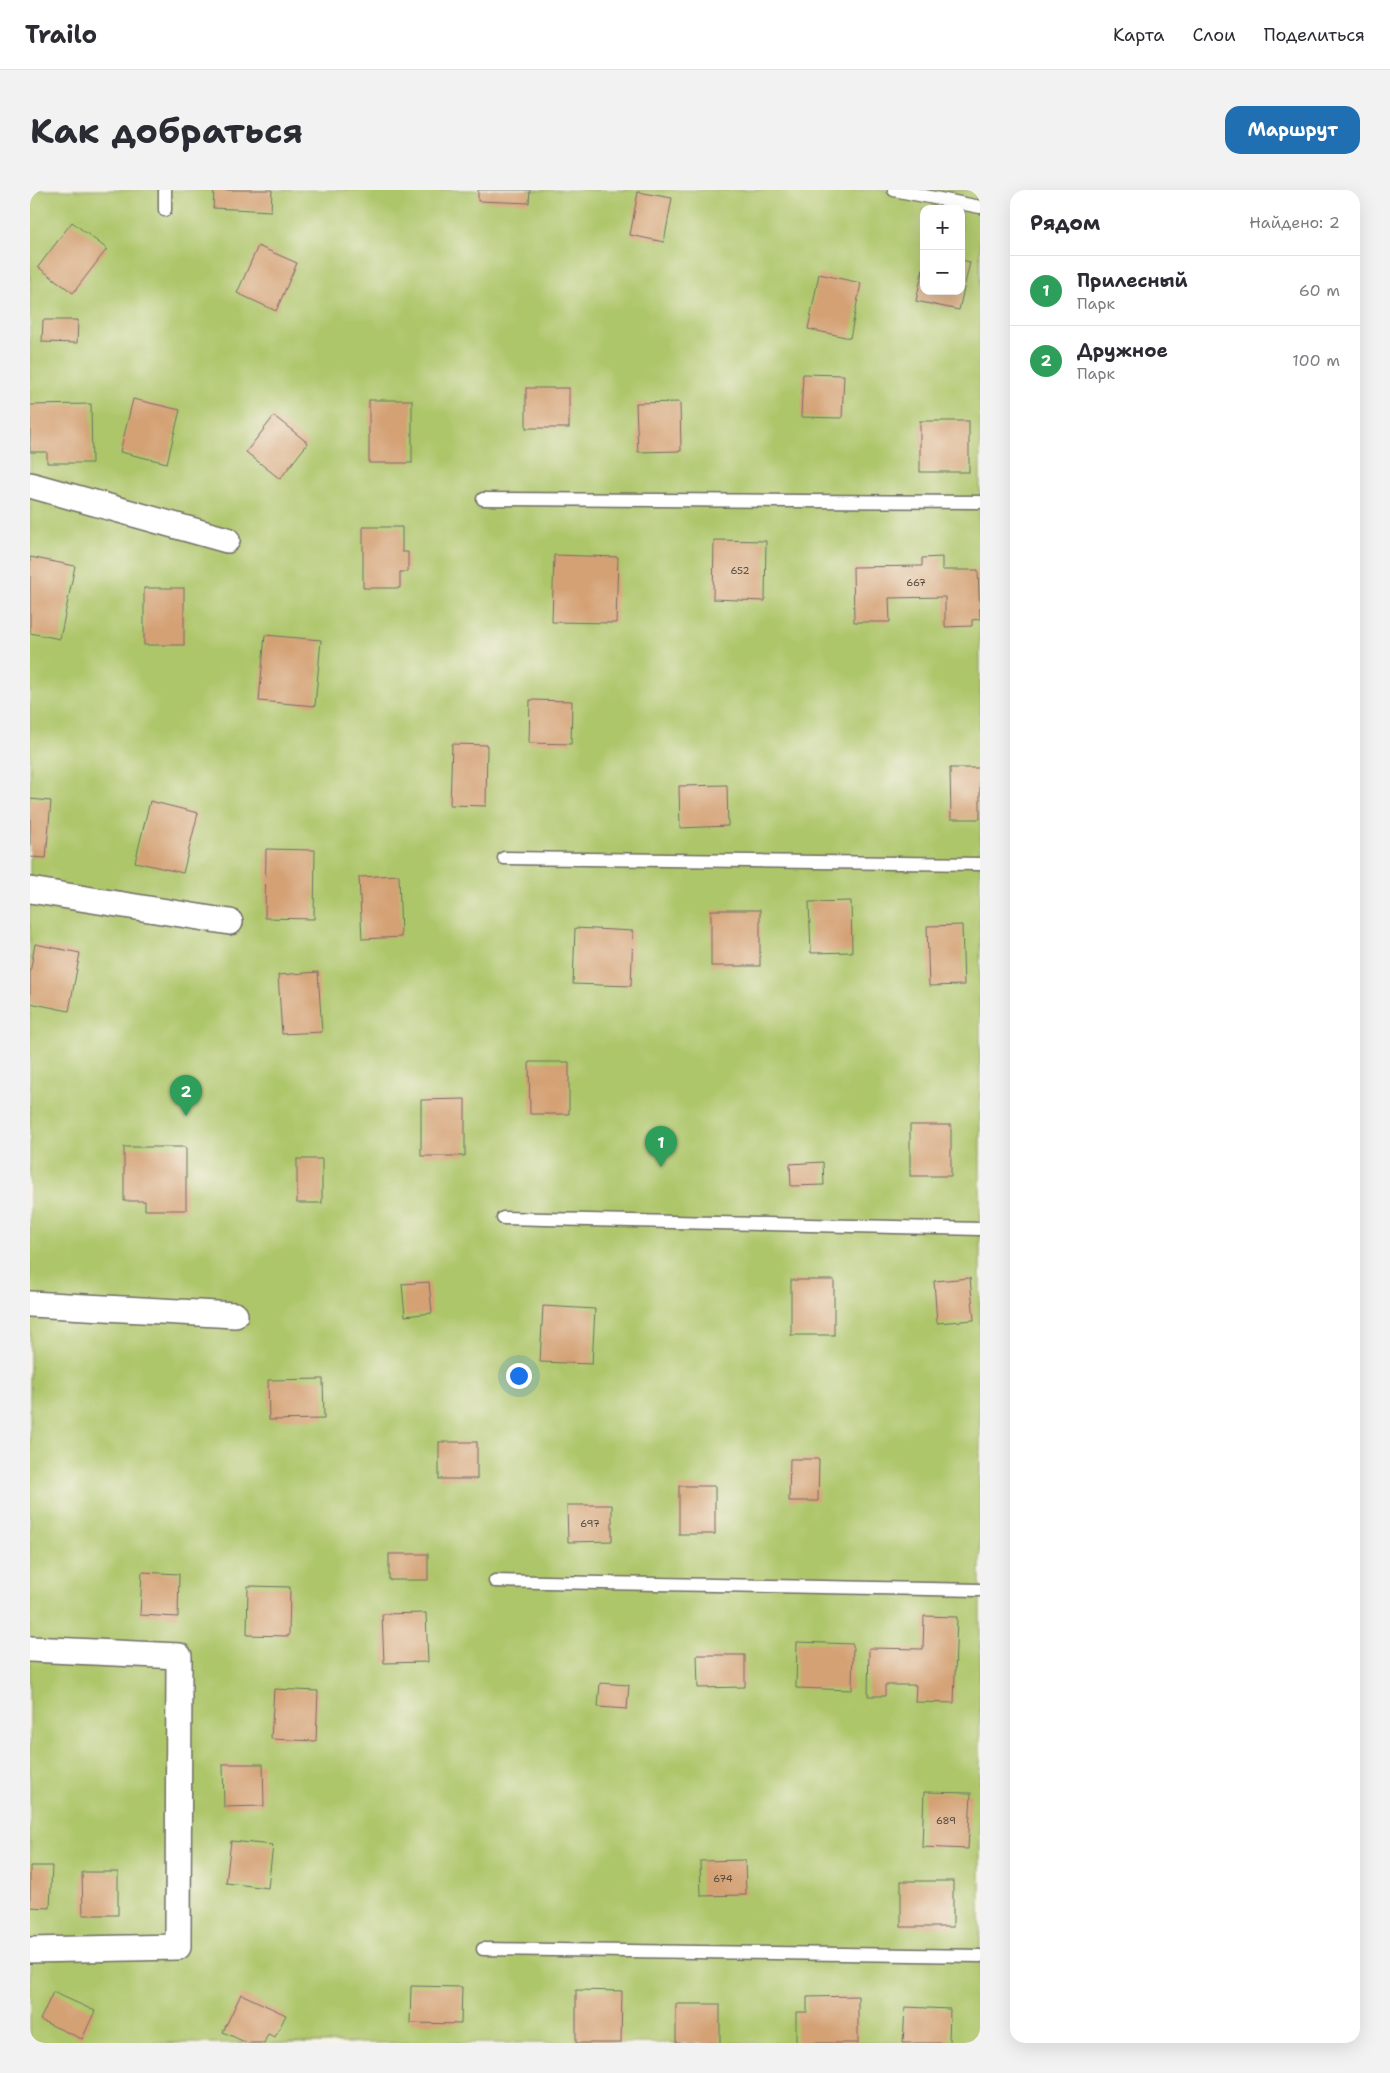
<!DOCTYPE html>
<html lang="ru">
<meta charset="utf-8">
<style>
:root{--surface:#fff;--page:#f2f2f3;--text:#2b2b33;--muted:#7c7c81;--line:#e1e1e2;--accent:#1f6fb2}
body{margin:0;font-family:"Shantell Sans",sans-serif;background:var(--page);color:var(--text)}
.controls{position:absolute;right:15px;top:15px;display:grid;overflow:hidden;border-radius:10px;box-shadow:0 5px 20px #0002}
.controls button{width:45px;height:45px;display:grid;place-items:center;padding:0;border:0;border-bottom:1px solid var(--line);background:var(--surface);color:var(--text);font:25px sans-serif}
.you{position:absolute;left:488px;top:1185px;width:18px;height:18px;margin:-12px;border:4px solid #fff;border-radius:50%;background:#1a73e8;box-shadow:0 0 0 8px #1a73e833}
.badge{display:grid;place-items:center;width:32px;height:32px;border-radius:50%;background:var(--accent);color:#fff;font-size:16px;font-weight:700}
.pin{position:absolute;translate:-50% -41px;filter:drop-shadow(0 1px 2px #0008)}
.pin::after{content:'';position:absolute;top:26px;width:18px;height:15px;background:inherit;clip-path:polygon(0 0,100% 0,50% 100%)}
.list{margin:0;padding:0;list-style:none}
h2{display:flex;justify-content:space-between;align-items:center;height:65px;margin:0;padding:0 20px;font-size:21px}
h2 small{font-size:16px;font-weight:400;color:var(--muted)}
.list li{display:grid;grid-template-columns:32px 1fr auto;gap:15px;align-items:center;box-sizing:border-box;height:70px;padding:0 20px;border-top:1px solid var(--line)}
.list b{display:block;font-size:19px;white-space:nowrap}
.list p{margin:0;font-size:16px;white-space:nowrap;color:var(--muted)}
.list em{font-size:16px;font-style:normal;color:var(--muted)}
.map{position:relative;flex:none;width:950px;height:1853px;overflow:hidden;border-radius:15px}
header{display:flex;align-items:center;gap:30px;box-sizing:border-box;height:70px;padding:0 25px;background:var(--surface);border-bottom:1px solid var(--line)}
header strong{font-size:24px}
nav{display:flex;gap:28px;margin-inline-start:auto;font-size:18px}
.intro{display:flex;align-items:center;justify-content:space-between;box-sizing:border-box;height:120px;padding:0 30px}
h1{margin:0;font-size:35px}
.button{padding:12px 22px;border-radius:15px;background:var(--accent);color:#fff;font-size:18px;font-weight:700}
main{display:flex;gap:30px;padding:0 30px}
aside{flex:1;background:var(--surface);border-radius:15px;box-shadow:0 5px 20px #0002}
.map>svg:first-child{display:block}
</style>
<header>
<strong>Trailo</strong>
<nav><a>Карта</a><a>Слои</a><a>Поделиться</a></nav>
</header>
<div class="intro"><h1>Как добраться</h1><a class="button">Маршрут</a></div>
<main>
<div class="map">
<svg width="950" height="1853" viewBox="0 0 950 1853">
<rect width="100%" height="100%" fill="#f7f3e8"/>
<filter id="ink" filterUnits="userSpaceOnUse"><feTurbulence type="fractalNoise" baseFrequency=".02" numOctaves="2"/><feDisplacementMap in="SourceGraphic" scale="10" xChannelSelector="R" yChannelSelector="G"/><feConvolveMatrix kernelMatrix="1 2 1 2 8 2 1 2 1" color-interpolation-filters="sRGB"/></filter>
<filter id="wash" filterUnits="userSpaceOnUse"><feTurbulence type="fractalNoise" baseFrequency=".0096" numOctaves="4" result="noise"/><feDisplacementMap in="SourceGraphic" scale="20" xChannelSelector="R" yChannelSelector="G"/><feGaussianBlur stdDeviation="1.12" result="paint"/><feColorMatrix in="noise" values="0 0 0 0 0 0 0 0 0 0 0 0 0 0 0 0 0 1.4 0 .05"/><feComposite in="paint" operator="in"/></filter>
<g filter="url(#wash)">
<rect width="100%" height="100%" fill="#f3ead5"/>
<path fill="#aec66b" stroke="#6c784b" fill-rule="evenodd" d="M 0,0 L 950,0 L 950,1853 L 0,1853 ZM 894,19 L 931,19 L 931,101 L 894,101 Z"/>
<g id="blocks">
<g fill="#d4a175">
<path d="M 184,0 L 242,0 L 241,21 L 183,18 Z"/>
<path d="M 448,0 L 500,0 L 499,13 L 448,11 Z"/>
<path d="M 608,2 L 642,8 L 634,52 L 600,45 Z"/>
<path d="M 42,32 L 77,59 L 43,103 L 8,77 Z"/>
<path d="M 228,56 L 267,73 L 246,121 L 207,103 Z"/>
<path d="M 931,70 L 940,72 L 929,120 L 886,111 L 893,78 L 894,101 L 931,101 Z"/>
<path d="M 789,84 L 831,93 L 820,148 L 778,139 Z"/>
<path d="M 13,130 L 48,130 L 47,153 L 12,152 Z"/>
<path d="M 773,184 L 814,185 L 812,228 L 771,227 Z"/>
<rect x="496" y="198" width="43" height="40"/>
<path d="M 103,209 L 150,220 L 137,273 L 90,262 Z"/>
<rect x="339" y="210" width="43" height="63"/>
<path d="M 650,212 L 651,261 L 608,262 L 606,213 Z"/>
<path d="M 61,214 L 62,273 L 17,273 L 17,262 L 0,262 L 0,215 Z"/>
<path d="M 244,226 L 278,253 L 250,289 L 216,262 Z"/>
<rect x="890" y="231" width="49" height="51"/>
<path d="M 333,337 L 372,337 L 372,362 L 378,362 L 378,382 L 370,382 L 370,398 L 333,398 Z"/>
<path d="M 684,350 L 736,351 L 735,411 L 683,409 Z"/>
<path d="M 524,365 L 588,367 L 586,433 L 522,432 Z"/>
<path d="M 0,367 L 45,376 L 30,449 L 0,443 Z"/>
<path d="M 912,367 L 912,380 L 948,380 L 950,429 L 942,430 L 942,436 L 915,437 L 915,407 L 859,408 L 860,432 L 824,432 L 823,377 L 892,376 L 892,368 Z"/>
<rect x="114" y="398" width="40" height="57"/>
<path d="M 235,445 L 291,450 L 285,516 L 229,511 Z"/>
<path d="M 500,510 L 542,511 L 541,554 L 499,553 Z"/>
<path d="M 422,554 L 457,555 L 456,616 L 420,615 Z"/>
<path d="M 920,578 L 950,578 L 950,629 L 921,629 Z"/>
<path d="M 697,595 L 698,636 L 650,638 L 649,596 Z"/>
<path d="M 0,609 L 21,611 L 16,668 L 0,667 Z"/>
<path d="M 120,611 L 168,623 L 153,683 L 105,672 Z"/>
<path d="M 236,659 L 285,660 L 284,729 L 235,728 Z"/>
<path d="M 369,685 L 371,747 L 332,749 L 329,687 Z"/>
<path d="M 821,711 L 822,762 L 781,763 L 779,712 Z"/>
<rect x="681" y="720" width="49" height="56"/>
<path d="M 932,735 L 934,795 L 899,796 L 897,736 Z"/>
<path d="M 545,738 L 603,741 L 601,796 L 543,794 Z"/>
<path d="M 5,754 L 50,763 L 39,821 L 0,813 L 0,783 Z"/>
<path d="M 288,782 L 292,842 L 252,844 L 248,785 Z"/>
<path d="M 499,872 L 539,872 L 539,924 L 500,924 Z"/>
<path d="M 435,909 L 435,966 L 391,966 L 391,910 Z"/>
<rect x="880" y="935" width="41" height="51"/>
<path d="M 94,957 L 156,957 L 156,1020 L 115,1020 L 115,1011 L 94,1011 Z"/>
<rect x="267" y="969" width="25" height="44"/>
<path d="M 793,972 L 794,995 L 761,996 L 760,974 Z"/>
<path d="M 940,1088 L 944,1130 L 907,1133 L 904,1091 Z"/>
<rect x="761" y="1090" width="43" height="55"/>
<path d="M 399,1092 L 402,1123 L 375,1126 L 372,1094 Z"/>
<path d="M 513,1116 L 565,1119 L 562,1174 L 510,1172 Z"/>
<path d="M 293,1189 L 294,1229 L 239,1230 L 238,1190 Z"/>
<rect x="409" y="1252" width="38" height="37"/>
<path d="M 760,1269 L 789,1269 L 788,1311 L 759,1311 Z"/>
<rect x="649" y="1296" width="36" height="48"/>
<path d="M 537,1315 L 582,1315 L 582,1351 L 538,1352 Z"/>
<rect x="359" y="1364" width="39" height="26"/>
<path d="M 112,1382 L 149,1384 L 148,1427 L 110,1425 Z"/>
<path d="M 218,1396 L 260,1397 L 259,1446 L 217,1445 Z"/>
<path d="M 396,1423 L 398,1472 L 354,1473 L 352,1424 Z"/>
<path d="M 894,1426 L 927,1427 L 924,1513 L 885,1512 L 886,1495 L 855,1495 L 855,1506 L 838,1506 L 839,1458 L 893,1459 Z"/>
<path d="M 767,1452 L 823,1454 L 822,1500 L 766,1498 Z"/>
<path d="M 667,1465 L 715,1465 L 715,1497 L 668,1498 Z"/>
<path d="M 570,1493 L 599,1495 L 597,1519 L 568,1517 Z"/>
<path d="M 244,1499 L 288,1501 L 286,1551 L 241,1549 Z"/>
<path d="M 193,1574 L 233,1574 L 234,1616 L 194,1617 Z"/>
<path d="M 894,1602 L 941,1603 L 938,1659 L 892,1657 Z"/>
<path d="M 201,1651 L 243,1655 L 238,1698 L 196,1693 Z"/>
<path d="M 715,1670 L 716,1705 L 671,1706 L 670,1671 Z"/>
<path d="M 0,1676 L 22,1676 L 20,1718 L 0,1717 Z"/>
<path d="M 52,1682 L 88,1682 L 88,1725 L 53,1725 Z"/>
<rect x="871" y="1691" width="52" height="46"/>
<path d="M 381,1796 L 432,1797 L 431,1834 L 380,1833 Z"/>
<path d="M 546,1800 L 592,1801 L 591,1853 L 546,1853 Z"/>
<path d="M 23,1802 L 65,1821 L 52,1849 L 10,1830 Z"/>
<path d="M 211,1804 L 256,1825 L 245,1847 L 238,1844 L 234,1853 L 217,1853 L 193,1842 Z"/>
<path d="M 828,1806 L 828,1853 L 766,1853 L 766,1822 L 777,1822 L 777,1807 Z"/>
<rect x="646" y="1814" width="44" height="39"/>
<path d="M 875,1817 L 920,1819 L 919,1853 L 873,1853 Z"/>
</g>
</g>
</g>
<g filter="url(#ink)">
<use href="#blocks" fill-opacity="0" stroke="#716e66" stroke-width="1"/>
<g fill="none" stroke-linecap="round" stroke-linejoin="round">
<g stroke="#716e66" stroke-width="15">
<g id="service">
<path d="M 135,0 L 135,20"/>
<path d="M 864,0 L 950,17"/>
<path d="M 453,309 L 950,312"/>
<path d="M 474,668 L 950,674"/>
<path d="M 473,1028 L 950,1039"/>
<path d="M 465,1391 L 950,1400"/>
<path d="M 453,1759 L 950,1766"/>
</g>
</g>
<g stroke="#716e66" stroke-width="28">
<g id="minor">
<path d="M 0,295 L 197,350"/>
<path d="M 0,700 L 200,732"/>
<path d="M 0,1114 L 205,1125"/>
<path d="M 0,1459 L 149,1466 L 148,1757 L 0,1760"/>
</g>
</g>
<use href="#service" stroke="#fff" stroke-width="12"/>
<use href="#minor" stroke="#fff" stroke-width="25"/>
</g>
</g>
<g text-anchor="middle" stroke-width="4" stroke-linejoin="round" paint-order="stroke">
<g font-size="10" fill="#55483e">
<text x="710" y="384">652</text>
<text x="886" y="396">667</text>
<text x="560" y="1337">697</text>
<text x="916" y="1634">689</text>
<text x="693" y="1692">674</text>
</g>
</g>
</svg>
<div class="controls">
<button>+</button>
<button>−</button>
</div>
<div class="you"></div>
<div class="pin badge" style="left:631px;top:977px;background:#2e9e5b">1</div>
<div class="pin badge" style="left:156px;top:926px;background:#2e9e5b">2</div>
</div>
<aside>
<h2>Рядом<small>Найдено: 2</small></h2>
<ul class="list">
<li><span class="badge" style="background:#2e9e5b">1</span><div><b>Прилесный</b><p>Парк</p></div><em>60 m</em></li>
<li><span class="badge" style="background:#2e9e5b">2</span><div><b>Дружное</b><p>Парк</p></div><em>100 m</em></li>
</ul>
</aside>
</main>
